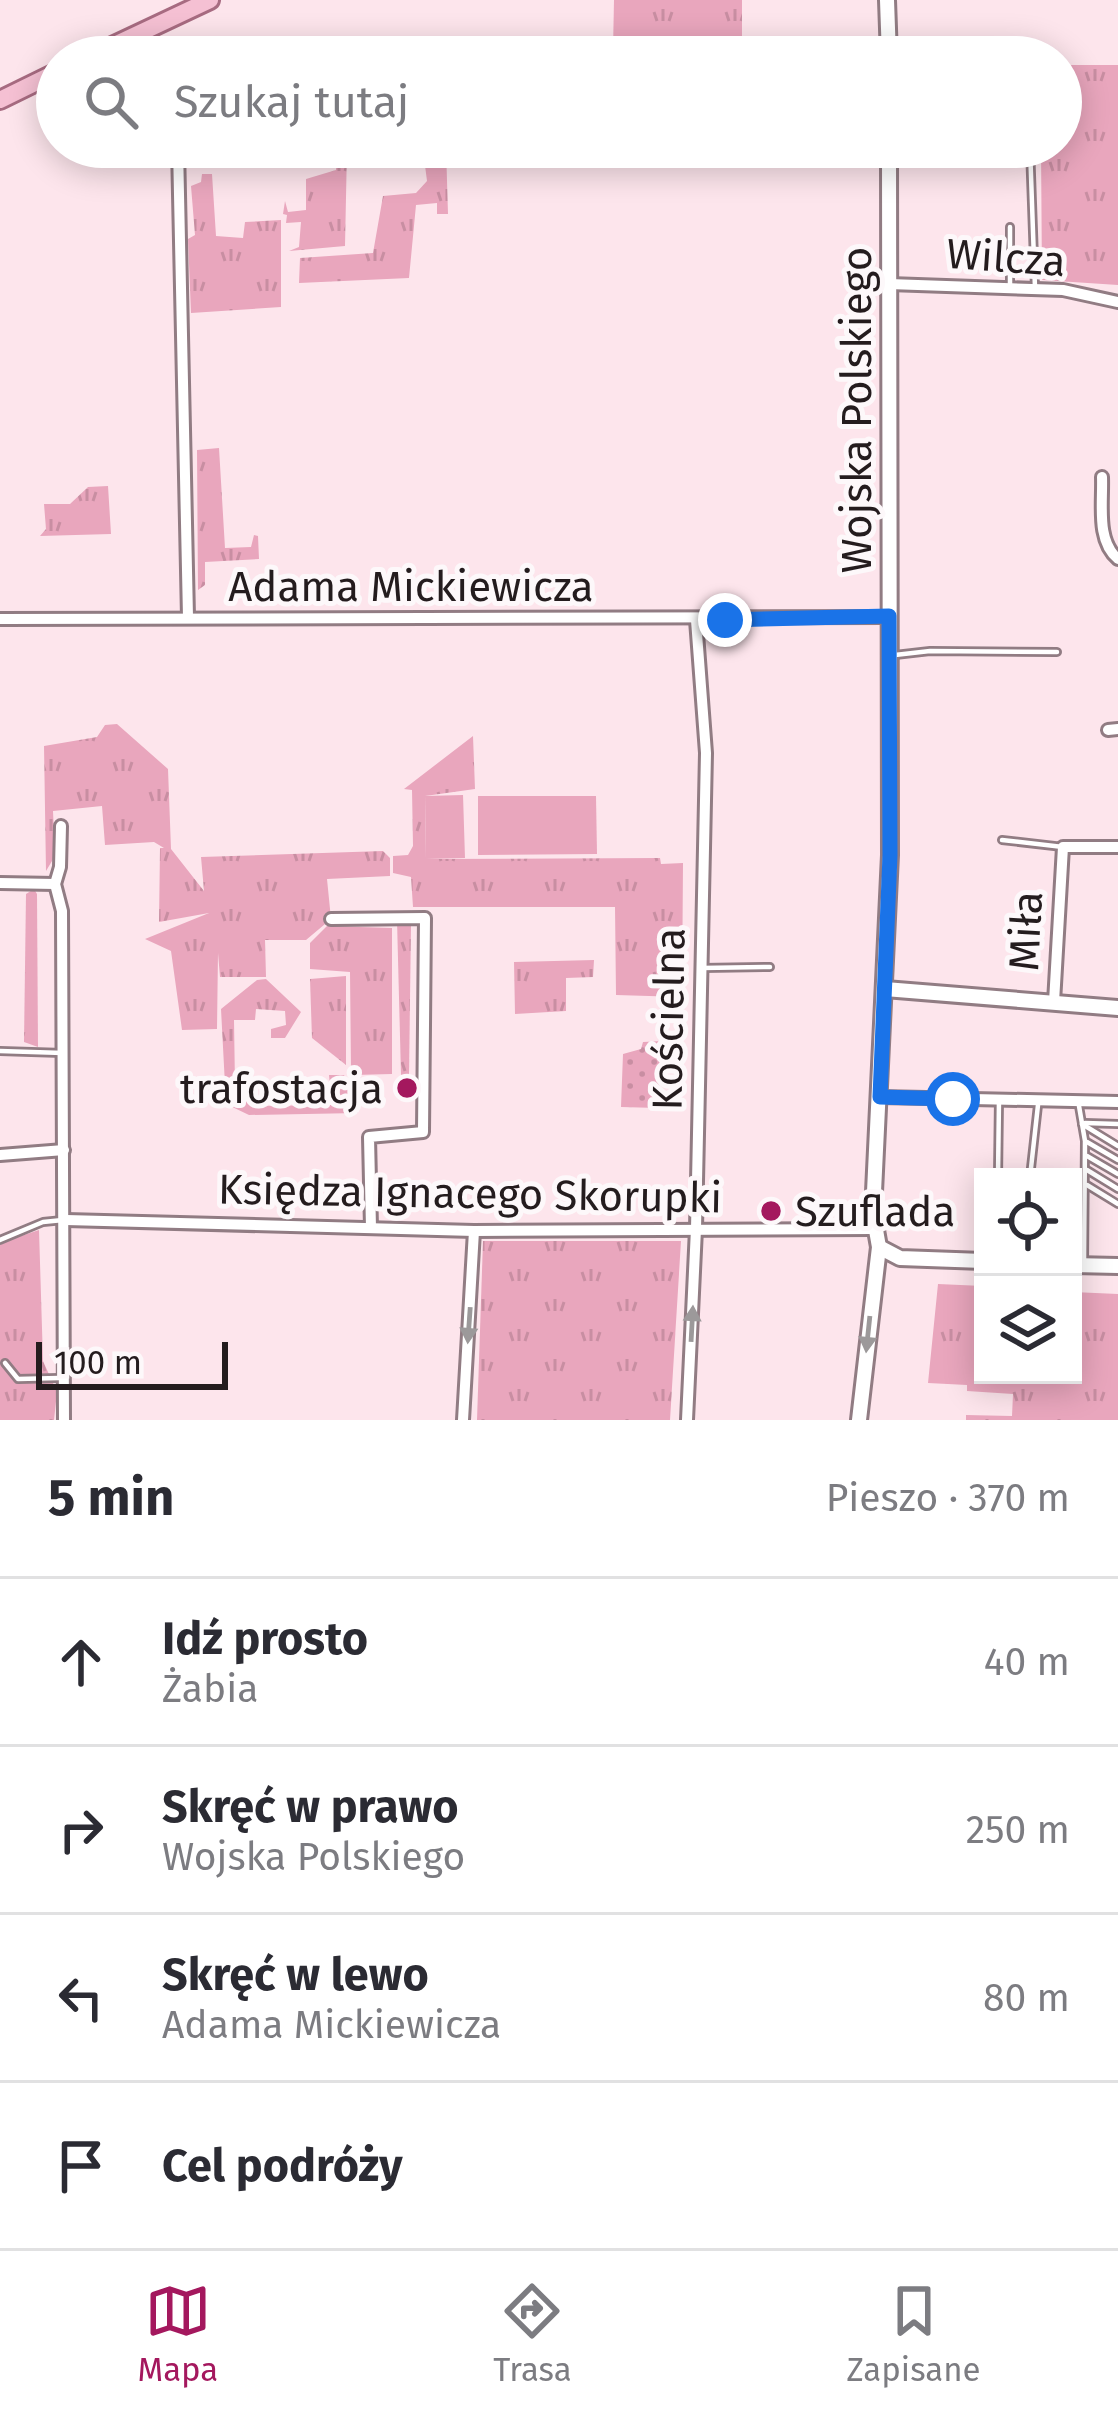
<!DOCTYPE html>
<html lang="pl">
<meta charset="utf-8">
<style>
:root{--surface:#fff;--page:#f7f7f7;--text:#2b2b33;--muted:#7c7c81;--line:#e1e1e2;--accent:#a4185e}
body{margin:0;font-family:"Fira Sans",sans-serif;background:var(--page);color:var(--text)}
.controls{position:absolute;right:36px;bottom:36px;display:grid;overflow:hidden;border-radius:0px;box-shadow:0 6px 30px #0003}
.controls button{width:108px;height:108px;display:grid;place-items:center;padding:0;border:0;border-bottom:3px solid var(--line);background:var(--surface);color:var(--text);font:60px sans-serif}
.scale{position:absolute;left:36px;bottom:30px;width:192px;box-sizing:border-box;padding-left:12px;border:6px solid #241c1e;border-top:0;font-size:33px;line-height:42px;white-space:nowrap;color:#241c1e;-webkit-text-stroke:9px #fdf8fa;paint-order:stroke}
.stop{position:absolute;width:36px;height:36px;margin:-27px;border:9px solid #1a73e8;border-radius:50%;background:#fff}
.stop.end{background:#1a73e8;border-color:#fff;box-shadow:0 3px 12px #0008}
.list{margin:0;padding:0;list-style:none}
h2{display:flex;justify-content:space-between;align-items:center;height:156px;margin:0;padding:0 48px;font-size:51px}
h2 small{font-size:39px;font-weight:400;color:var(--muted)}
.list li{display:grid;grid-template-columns:78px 1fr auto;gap:36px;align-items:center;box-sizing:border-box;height:168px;padding:0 48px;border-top:3px solid var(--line)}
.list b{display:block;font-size:45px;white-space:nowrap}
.list p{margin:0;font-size:39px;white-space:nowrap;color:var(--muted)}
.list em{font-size:39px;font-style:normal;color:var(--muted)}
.icon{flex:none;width:66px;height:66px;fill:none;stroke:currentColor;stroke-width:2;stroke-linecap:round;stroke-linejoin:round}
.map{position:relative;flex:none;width:1118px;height:1420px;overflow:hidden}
.search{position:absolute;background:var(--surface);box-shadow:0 6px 30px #0003;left:36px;right:36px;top:36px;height:132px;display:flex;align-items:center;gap:30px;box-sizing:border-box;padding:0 42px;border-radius:66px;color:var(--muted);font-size:45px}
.sheet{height:828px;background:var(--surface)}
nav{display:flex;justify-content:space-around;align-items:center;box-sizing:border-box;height:168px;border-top:3px solid var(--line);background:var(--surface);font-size:33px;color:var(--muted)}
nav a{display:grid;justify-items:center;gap:6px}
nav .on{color:var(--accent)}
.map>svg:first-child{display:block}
</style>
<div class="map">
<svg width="1118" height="1420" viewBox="0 0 1118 1420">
<defs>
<pattern id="grass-tufts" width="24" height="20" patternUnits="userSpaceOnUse" patternTransform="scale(3)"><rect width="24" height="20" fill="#e9a6bd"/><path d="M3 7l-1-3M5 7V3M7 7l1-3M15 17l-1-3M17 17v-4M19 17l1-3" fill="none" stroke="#c88ea2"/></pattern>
<pattern id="garden-dots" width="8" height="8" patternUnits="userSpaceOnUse" patternTransform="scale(3)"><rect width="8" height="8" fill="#e9a6bd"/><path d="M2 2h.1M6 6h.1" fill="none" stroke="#c88ea2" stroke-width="1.8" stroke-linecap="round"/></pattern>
</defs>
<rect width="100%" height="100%" fill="#fde5ec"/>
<g fill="url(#grass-tufts)">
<path d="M 614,0 L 742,0 L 742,36 L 613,50 Z"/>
<path d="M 1061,65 L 1118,65 L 1118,285 L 1042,280 L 1041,147 L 1061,147 Z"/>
<path d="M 413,147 L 446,147 L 448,214 L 437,214 L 437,203 L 416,205 L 409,278 L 299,283 L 300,258 L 373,253 L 383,196 L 416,193 L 427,181 L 423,150 Z"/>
<path d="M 337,149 L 347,149 L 345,246 L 289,251 L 299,247 L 301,222 L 286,223 L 287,215 L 283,214 L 285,201 L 288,212 L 306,210 L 306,179 L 336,170 Z"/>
<path d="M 202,174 L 212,174 L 216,236 L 243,238 L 245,222 L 281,220 L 281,307 L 191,313 L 188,239 L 195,235 L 191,186 L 201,182 Z"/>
<path d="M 219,448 L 225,548 L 251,547 L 254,535 L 258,536 L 259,559 L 205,562 L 205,585 L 198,590 L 197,450 Z"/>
<path d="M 108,486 L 111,534 L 40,536 L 46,529 L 44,504 L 70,504 L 88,487 Z"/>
<path d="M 117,724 L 168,769 L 171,849 L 204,891 L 201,857 L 383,851 L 390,858 L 390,876 L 327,879 L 331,919 L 306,940 L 265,940 L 266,977 L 220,977 L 218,953 L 217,1029 L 182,1030 L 171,951 L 145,939 L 209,913 L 159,922 L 160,848 L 164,848 L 154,842 L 105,845 L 102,806 L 53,811 L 55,856 L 46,871 L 44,746 L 97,737 L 105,725 Z"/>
<path d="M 473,736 L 475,789 L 425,796 L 426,859 L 660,858 L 661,864 L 683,863 L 682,997 L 616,995 L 615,907 L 413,907 L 411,877 L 393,873 L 393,856 L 408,855 L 413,846 L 412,790 L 404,789 Z"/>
<path d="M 34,889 L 37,894 L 38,1047 L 24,1042 L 26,894 Z"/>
<path d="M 397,920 L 411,925 L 409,1075 L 401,1075 Z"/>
<path d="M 327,926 L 392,928 L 392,1074 L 354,1075 L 351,1070 L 350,972 L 310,969 L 310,943 Z"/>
<path d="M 594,960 L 593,977 L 566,978 L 566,1011 L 515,1014 L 514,962 Z"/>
<path d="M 346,976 L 346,1065 L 312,1038 L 310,979 Z"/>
<path d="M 266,979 L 301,1012 L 285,1038 L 271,1038 L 271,1029 L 286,1025 L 285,1011 L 256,1009 L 255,1020 L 234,1020 L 235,1086 L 238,1094 L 256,1094 L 257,1106 L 332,1105 L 336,1087 L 330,1086 L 329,1075 L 344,1075 L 358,1113 L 249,1115 L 226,1104 L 221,1009 L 257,980 Z"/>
<path d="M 39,1230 L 43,1361 L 57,1392 L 54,1420 L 0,1420 L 0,1243 Z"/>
<path d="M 483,1241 L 681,1241 L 670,1420 L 477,1420 Z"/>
<path d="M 938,1284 L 983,1286 L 983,1375 L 1073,1375 L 1073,1292 L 1118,1294 L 1118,1420 L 966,1420 L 966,1415 L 1012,1416 L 1013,1394 L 967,1391 L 967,1385 L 928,1383 Z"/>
</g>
<path fill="url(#garden-dots)" d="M 663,1041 L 658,1108 L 621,1107 L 623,1054 L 641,1049 L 643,1042 Z"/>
<g fill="#e9a6bd">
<path d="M 463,795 L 465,858 L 426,859 L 425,796 Z"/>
<path d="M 478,796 L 596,796 L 597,854 L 478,855 Z"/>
</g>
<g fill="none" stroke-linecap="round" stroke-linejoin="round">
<g stroke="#917c83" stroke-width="10">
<g id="service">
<path d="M 1030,147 L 1035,288"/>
<path d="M 1010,287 L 1010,227"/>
<path d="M 895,655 L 930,651 L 1057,652"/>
<path d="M 1002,840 L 1063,847"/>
<path d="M 702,968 L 770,967"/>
<path d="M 0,1051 L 63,1053"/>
<path d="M 1079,1106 L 1085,1141 L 1084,1261"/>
<path d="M 1085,1123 L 1118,1124"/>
<path d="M 1082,1124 L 1118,1146"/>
<path d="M 1087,1142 L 1118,1160"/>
<path d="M 1087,1156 L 1118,1174"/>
<path d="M 1087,1170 L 1118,1189"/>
<path d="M 998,1177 L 999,1099"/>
<path d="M 1030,1177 L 1038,1105"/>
<path d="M 1087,1185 L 1118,1204"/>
<path d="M 0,1240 L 43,1222 L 63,1220"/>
<path d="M 5,1363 L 18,1379 L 59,1378"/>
</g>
</g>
<g stroke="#917c83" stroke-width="16">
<g id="minor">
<path d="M 143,30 L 156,57"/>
<path d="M 795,57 L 889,51"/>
<path d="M 178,147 L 188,617"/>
<path d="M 889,284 L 1063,290 L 1118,302"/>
<path d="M 1102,477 C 1103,504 1096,541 1118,559"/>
<path d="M 0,619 L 889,617"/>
<path d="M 1108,730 L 1118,729"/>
<path d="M 61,826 L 60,867 L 55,884 L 62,911 L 64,1420"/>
<path d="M 0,883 L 55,884"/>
<path d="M 331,919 L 425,918 L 423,1132 L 369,1137 L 371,1228"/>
<path d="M 1054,1002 L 1063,847 L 1118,847"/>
<path d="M 880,1097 L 1118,1102"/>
<path d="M 0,1155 L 64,1150"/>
<path d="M 66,1220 L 474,1231 L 872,1229"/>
<path d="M 463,1420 L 474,1231"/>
<path d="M 687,1420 L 696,1229 L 706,753 L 696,620"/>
</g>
</g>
<g stroke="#917c83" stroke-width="20">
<g id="tertiary">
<path d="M 887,0 L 889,57"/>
<path d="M 885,989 L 1118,1008"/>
<path d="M 879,1247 L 900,1258 L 983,1261"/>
<path d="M 1073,1265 L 1118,1266"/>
<path d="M 859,1420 L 879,1247 L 873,1213 L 890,855 L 889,147"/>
</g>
</g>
<g stroke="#a76b81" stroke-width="22">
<g id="primary">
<path d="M 89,57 L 210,0"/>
<path d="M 0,100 L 57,72"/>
</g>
</g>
<use href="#service" stroke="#fff" stroke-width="4.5"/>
<use href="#minor" stroke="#fff" stroke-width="10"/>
<use href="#tertiary" stroke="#fff" stroke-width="14"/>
<use href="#primary" stroke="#f5c0d3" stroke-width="16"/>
</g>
<defs><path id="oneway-solid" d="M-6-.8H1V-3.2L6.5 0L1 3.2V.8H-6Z" transform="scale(3)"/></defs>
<g fill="#9c999a">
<use href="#oneway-solid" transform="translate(692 1324) rotate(-87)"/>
<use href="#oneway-solid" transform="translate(469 1325) rotate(94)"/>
<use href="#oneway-solid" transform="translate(868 1334) rotate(96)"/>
</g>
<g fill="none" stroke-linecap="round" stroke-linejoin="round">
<path stroke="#1a73e8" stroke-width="15" d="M 725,620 L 889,616 L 890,855 L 880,1097 L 953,1099"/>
</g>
<g fill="#a4185e" stroke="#fdf8fa" stroke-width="4.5">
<circle cx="407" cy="1088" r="12"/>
<circle cx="771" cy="1211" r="12"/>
</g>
<g text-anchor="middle" stroke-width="10" stroke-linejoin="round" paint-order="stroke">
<g font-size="42" fill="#241c1e" stroke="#fdf8fa">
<text transform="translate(1006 257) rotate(4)" y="15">Wilcza</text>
<text transform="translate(856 410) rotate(-90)" y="15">Wojska Polskiego</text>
<text x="411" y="601">Adama Mickiewicza</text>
<text transform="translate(1025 931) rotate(-87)" y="15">Miła</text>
<text transform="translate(668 1019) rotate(-89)" y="15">Kościelna</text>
<text transform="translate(470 1193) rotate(1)" y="15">Księdza Ignacego Skorupki</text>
</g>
<g font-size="42" fill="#241c1e" stroke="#fdf8fa" text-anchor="end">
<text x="383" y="1103">trafostacja</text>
<text x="795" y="1226" text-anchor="start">Szuflada</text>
</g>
</g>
</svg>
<div class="controls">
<button><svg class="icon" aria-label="locate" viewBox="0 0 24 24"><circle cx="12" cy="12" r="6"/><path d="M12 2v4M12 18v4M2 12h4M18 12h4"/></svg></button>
<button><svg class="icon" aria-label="layers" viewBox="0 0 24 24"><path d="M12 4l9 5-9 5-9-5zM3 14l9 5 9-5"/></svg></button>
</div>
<div class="scale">100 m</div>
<div class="stop" style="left:953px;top:1099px"></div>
<div class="stop end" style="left:725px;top:620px"></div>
<div class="search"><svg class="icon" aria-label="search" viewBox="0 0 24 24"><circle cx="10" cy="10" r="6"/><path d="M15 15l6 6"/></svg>Szukaj tutaj</div>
</div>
<section class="sheet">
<h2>5 min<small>Pieszo · 370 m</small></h2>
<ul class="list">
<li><svg class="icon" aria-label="ahead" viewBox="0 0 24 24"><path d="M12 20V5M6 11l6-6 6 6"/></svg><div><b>Idź prosto</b><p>Żabia</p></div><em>40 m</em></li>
<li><svg class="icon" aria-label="right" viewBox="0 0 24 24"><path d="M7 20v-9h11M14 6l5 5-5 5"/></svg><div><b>Skręć w prawo</b><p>Wojska Polskiego</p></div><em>250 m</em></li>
<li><svg class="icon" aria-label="left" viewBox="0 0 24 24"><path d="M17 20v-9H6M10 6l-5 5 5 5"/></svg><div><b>Skręć w lewo</b><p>Adama Mickiewicza</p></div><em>80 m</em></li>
<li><svg class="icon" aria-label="arrive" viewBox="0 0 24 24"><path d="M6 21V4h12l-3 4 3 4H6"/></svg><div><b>Cel podróży</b></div></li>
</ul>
</section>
<nav>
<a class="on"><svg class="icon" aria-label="map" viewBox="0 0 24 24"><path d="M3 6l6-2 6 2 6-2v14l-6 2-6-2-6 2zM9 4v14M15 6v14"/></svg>Mapa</a>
<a><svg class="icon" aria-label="directions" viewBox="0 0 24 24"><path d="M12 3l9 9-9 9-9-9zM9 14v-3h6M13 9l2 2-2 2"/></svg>Trasa</a>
<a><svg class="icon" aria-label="saved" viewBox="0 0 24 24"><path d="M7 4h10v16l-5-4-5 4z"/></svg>Zapisane</a>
</nav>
